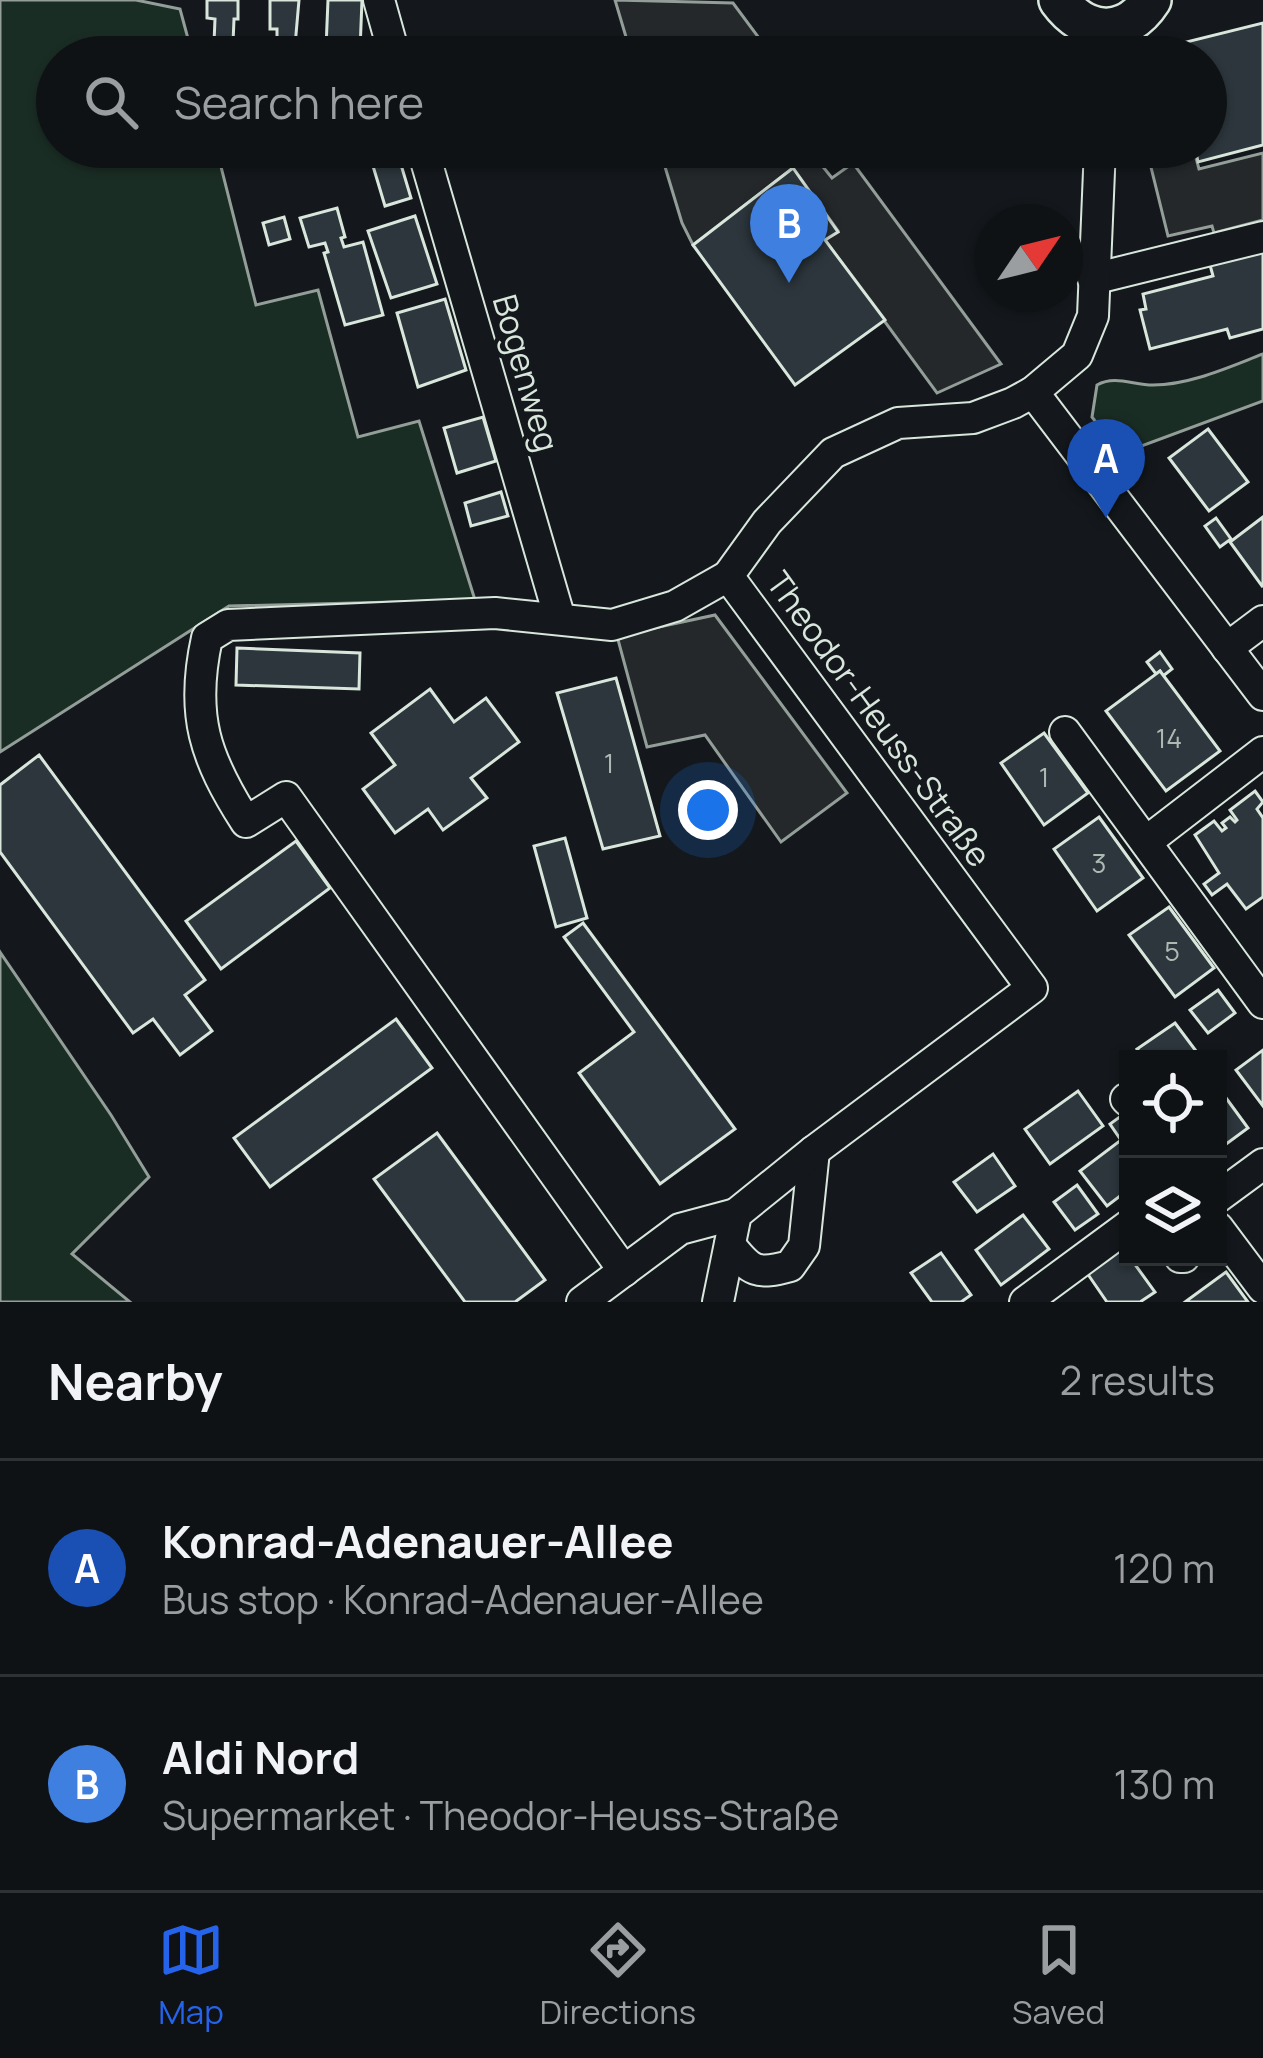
<!DOCTYPE html>
<meta charset="utf-8">
<style>
:root{--surface:#0f1215;--page:#181b1e;--text:#f1f3f6;--muted:#9b9ea0;--line:#2f3234;--accent:#2563eb}
body{margin:0;font-family:Manrope,sans-serif;background:var(--page);color:var(--text)}
.controls{position:absolute;right:36px;bottom:36px;display:grid;overflow:hidden;border-radius:0px;box-shadow:0 3px 9px #0004}
.controls button{width:108px;height:108px;display:grid;place-items:center;padding:0;border:0;border-bottom:3px solid var(--line);background:var(--surface);color:var(--text);font:60px sans-serif}
.compass{position:absolute;left:975px;top:204px;width:108px;height:108px;border-radius:50%;background:var(--surface);box-shadow:0 3px 9px #0004;rotate:55deg}
.you{position:absolute;left:708px;top:810px;width:42px;height:42px;margin:-30px;border:9px solid #fff;border-radius:50%;background:#1a73e8;box-shadow:0 0 0 18px #1a73e833}
.badge{display:grid;place-items:center;width:78px;height:78px;border-radius:50%;background:var(--accent);color:#fff;font-size:39px;font-weight:700}
.pin{position:absolute;translate:-50% -99px;filter:drop-shadow(0 3px 6px #0008)}
.pin::after{content:'';position:absolute;top:63px;width:42px;height:36px;background:inherit;clip-path:polygon(0 0,100% 0,50% 100%)}
.list{margin:0;padding:0;list-style:none}
h2{display:flex;justify-content:space-between;align-items:center;height:156px;margin:0;padding:0 48px;font-size:51px}
h2 small{font-size:39px;font-weight:400;color:var(--muted)}
.list li{display:grid;grid-template-columns:78px 1fr auto;gap:36px;align-items:center;box-sizing:border-box;height:216px;padding:0 48px;border-top:3px solid var(--line)}
.list b{display:block;font-size:45px;white-space:nowrap}
.list p{margin:0;font-size:39px;white-space:nowrap;color:var(--muted)}
.list em{font-size:39px;font-style:normal;color:var(--muted)}
.icon{flex:none;width:66px;height:66px;fill:none;stroke:currentColor;stroke-width:2;stroke-linecap:round;stroke-linejoin:round}
.map{position:relative;flex:none;width:1263px;height:1302px;overflow:hidden}
.search{position:absolute;background:var(--surface);box-shadow:0 3px 9px #0004;left:36px;right:36px;top:36px;height:132px;display:flex;align-items:center;gap:30px;box-sizing:border-box;padding:0 42px;border-radius:66px;color:var(--muted);font-size:45px}
.sheet{height:588px;background:var(--surface)}
nav{display:flex;justify-content:space-around;align-items:center;box-sizing:border-box;height:168px;border-top:3px solid var(--line);background:var(--surface);font-size:33px;color:var(--muted)}
nav a{display:grid;justify-items:center;gap:6px}
nav .on{color:var(--accent)}
.map>svg:first-child{display:block}
</style>
<div class="map">
<svg width="1263" height="1302" viewBox="0 0 1263 1302">
<rect width="100%" height="100%" fill="#14181c"/>
<g fill="#1a2d24" stroke="#939e99" stroke-width="3">
<path d="M 0,0 L 136,0 L 180,9 L 193,57 L 57,57 L 57,147 L 216,147 L 256,305 L 318,290 L 358,437 L 419,421 L 475,600 L 229,606 L 0,752 Z"/>
<path d="M 1263,354 L 1263,401 L 1120,454 L 1092,417 L 1097,385 C 1115,375 1133,385 1153,385 C 1190,385 1229,367 1263,354 Z"/>
<path d="M 0,952 L 111,1115 L 149,1177 L 72,1254 L 130,1302 L 0,1302 Z"/>
</g>
<g fill="#24282b" stroke="#939e99" stroke-width="3">
<path d="M 615,0 L 733,3 L 773,57 L 632,57 Z"/>
<path d="M 659,147 L 807,147 L 832,178 L 853,163 L 1001,364 L 937,393 L 825,240 L 838,231 L 793,168 L 693,245 L 682,223 Z"/>
<path d="M 1146,147 L 1193,147 L 1199,169 L 1263,153 L 1263,220 L 1214,233 L 1212,226 L 1168,236 Z"/>
<path d="M 715,615 L 847,793 L 781,842 L 705,735 L 647,747 L 617,636 Z"/>
</g>
<g fill="#2c363c" stroke="#d8e6dc" stroke-width="3">
<path d="M 207,0 L 238,0 L 238,19 L 234,19 L 233,43 L 214,43 L 215,19 L 207,18 Z"/>
<path d="M 270,0 L 299,0 L 295,46 L 277,46 L 277,29 L 270,29 Z"/>
<path d="M 328,0 L 362,0 L 360,50 L 326,48 Z"/>
<path d="M 1263,23 L 1263,145 L 1198,162 L 1195,147 L 1206,147 L 1206,57 L 1172,57 L 1170,46 Z"/>
<path d="M 399,158 L 411,198 L 385,206 L 373,166 Z"/>
<path d="M 793,168 L 838,232 L 825,240 L 885,320 L 795,385 L 693,245 Z"/>
<path d="M 337,208 L 345,237 L 341,238 L 344,247 L 363,242 L 383,315 L 345,325 L 324,253 L 328,252 L 325,243 L 309,247 L 300,218 Z"/>
<path d="M 415,216 L 437,284 L 391,298 L 368,231 Z"/>
<path d="M 284,217 L 290,239 L 269,245 L 263,223 Z"/>
<path d="M 1263,252 L 1263,329 L 1230,338 L 1227,329 L 1150,349 L 1140,310 L 1146,309 L 1143,294 L 1213,276 L 1210,265 Z"/>
<path d="M 445,299 L 466,370 L 418,387 L 397,313 Z"/>
<path d="M 483,417 L 496,461 L 457,473 L 444,428 Z"/>
<path d="M 1208,429 L 1248,482 L 1209,511 L 1169,458 Z"/>
<path d="M 501,492 L 508,516 L 471,526 L 465,503 Z"/>
<path d="M 1263,517 L 1263,585 L 1262,586 L 1230,542 Z"/>
<path d="M 1216,518 L 1231,539 L 1220,547 L 1205,526 Z"/>
<path d="M 237,648 L 360,653 L 359,689 L 236,685 Z"/>
<path d="M 1160,652 L 1172,669 L 1163,676 L 1160,671 L 1156,674 L 1147,662 Z"/>
<path d="M 1160,671 L 1220,751 L 1166,791 L 1106,711 Z"/>
<path d="M 616,678 L 660,836 L 603,849 L 557,693 Z"/>
<path d="M 430,689 L 454,722 L 486,698 L 519,742 L 471,778 L 487,798 L 443,830 L 428,809 L 395,833 L 363,789 L 395,765 L 371,733 Z"/>
<path d="M 1044,733 L 1088,793 L 1044,825 L 1001,763 Z"/>
<path d="M 39,755 L 205,980 L 185,995 L 212,1031 L 180,1055 L 153,1019 L 133,1033 L 0,852 L 0,785 Z"/>
<path d="M 1255,791 L 1263,802 L 1257,809 L 1263,818 L 1263,897 L 1246,909 L 1227,884 L 1212,895 L 1204,884 L 1219,873 L 1195,835 L 1214,821 L 1222,831 L 1226,828 L 1222,823 L 1230,817 L 1235,822 L 1237,820 L 1230,810 Z"/>
<path d="M 1099,817 L 1143,878 L 1097,911 L 1054,849 Z"/>
<path d="M 565,838 L 587,918 L 556,927 L 534,846 Z"/>
<path d="M 296,841 L 330,888 L 221,969 L 186,921 Z"/>
<path d="M 1169,907 L 1214,968 L 1175,997 L 1129,935 Z"/>
<path d="M 583,923 L 735,1129 L 660,1184 L 579,1073 L 634,1032 L 564,937 Z"/>
<path d="M 1218,990 L 1235,1013 L 1208,1033 L 1190,1010 Z"/>
<path d="M 396,1019 L 432,1068 L 270,1187 L 234,1138 Z"/>
<path d="M 1175,1023 L 1199,1055 L 1193,1059 L 1145,1059 L 1137,1049 Z"/>
<path d="M 1263,1050 L 1263,1106 L 1236,1070 Z"/>
<path d="M 1218,1087 L 1248,1128 L 1218,1150 Z"/>
<path d="M 1078,1091 L 1103,1126 L 1050,1164 L 1025,1129 Z"/>
<path d="M 1121,1116 L 1128,1126 L 1127,1149 L 1110,1124 Z"/>
<path d="M 437,1133 L 545,1280 L 515,1302 L 465,1302 L 374,1179 Z"/>
<path d="M 1121,1140 L 1128,1149 L 1128,1190 L 1107,1206 L 1080,1171 Z"/>
<path d="M 993,1154 L 1015,1186 L 977,1212 L 954,1182 Z"/>
<path d="M 1077,1185 L 1098,1214 L 1075,1230 L 1054,1202 Z"/>
<path d="M 1023,1215 L 1049,1249 L 1001,1285 L 976,1250 Z"/>
<path d="M 1123,1248 L 1155,1292 L 1140,1302 L 1107,1302 L 1087,1273 Z"/>
<path d="M 941,1253 L 971,1295 L 961,1302 L 932,1302 L 911,1273 Z"/>
<path d="M 1226,1272 L 1248,1302 L 1185,1302 Z"/>
</g>
<g fill="none" stroke-linecap="round" stroke-linejoin="round">
<g stroke="#d8e6dc" stroke-width="34">
<g id="minor">
<path d="M 379,0 L 395,57"/>
<path d="M 1105,57 L 1106,30"/>
<path d="M 422,147 L 560,619"/>
<path d="M 1093,279 L 1263,237"/>
<path d="M 1033,392 L 1263,695"/>
<path d="M 1227,648 L 1263,621"/>
<path d="M 1065,732 L 1263,1003"/>
<path d="M 1146,842 L 1263,752"/>
<path d="M 1126,1099 L 1128,1101"/>
<path d="M 1218,1197 L 1263,1164"/>
<path d="M 1218,1228 L 1263,1288"/>
<path d="M 730,1245 C 751,1272 757,1275 790,1266 L 804,1246 L 814,1151"/>
<path d="M 1180,1257 L 1184,1257"/>
<path d="M 624,1271 L 286,797 L 246,822 C 205,758 190,715 207,638 L 228,625 L 495,613 L 612,625 L 675,606 L 728,576"/>
<path d="M 582,1302 L 680,1229 L 736,1214"/>
<path d="M 718,1302 L 736,1214 L 814,1151 L 1032,988 L 728,576 L 767,522 L 833,453 L 898,423 L 973,418 L 1013,403 L 1033,392 L 1077,355 L 1093,316 L 1100,147"/>
<path d="M 1025,1302 L 1128,1226"/>
</g>
</g>
<g stroke="#d8e6dc" stroke-width="44">
<path id="major" d="M 1059,0 C 1085,36 1126,39 1151,0"/>
</g>
<use href="#minor" stroke="#14181c" stroke-width="30"/>
<use href="#major" stroke="#14181c" stroke-width="39"/>
</g>
<g text-anchor="middle" stroke-width="9" stroke-linejoin="round" paint-order="stroke">
<g font-size="27" fill="#adbab4">
<text x="1169" y="748">14</text>
<text x="609" y="773">1</text>
<text x="1044" y="787">1</text>
<text x="1099" y="873">3</text>
<text x="1172" y="961">5</text>
</g>
<g font-size="33" fill="#d8e6dc" stroke="#14181c">
<text transform="translate(526 373) rotate(74)" y="12">Bogenweg</text>
<text transform="translate(879 719) rotate(54)" y="12">Theodor-Heuss-Straße</text>
</g>
</g>
</svg>
<div class="controls">
<button><svg class="icon" aria-label="locate" viewBox="0 0 24 24"><circle cx="12" cy="12" r="6"/><path d="M12 2v4M12 18v4M2 12h4M18 12h4"/></svg></button>
<button><svg class="icon" aria-label="layers" viewBox="0 0 24 24"><path d="M12 4l9 5-9 5-9-5zM3 14l9 5 9-5"/></svg></button>
</div>
<svg class="compass" viewBox="-18 -18 36 36"><path d="M0-13l5 13h-10z" fill="#e53935"/><path d="M0 13l5-13h-10z" fill="#9b9ea0"/></svg>
<div class="you"></div>
<div class="pin badge" style="left:1106px;top:518px;background:#1a4fb4">A</div>
<div class="pin badge" style="left:789px;top:283px;background:#3f7fe0">B</div>
<div class="search"><svg class="icon" aria-label="search" viewBox="0 0 24 24"><circle cx="10" cy="10" r="6"/><path d="M15 15l6 6"/></svg>Search here</div>
</div>
<section class="sheet">
<h2>Nearby<small>2 results</small></h2>
<ul class="list">
<li><span class="badge" style="background:#1a4fb4">A</span><div><b>Konrad-Adenauer-Allee</b><p>Bus stop · Konrad-Adenauer-Allee</p></div><em>120 m</em></li>
<li><span class="badge" style="background:#3f7fe0">B</span><div><b>Aldi Nord</b><p>Supermarket · Theodor-Heuss-Straße</p></div><em>130 m</em></li>
</ul>
</section>
<nav>
<a class="on"><svg class="icon" aria-label="map" viewBox="0 0 24 24"><path d="M3 6l6-2 6 2 6-2v14l-6 2-6-2-6 2zM9 4v14M15 6v14"/></svg>Map</a>
<a><svg class="icon" aria-label="directions" viewBox="0 0 24 24"><path d="M12 3l9 9-9 9-9-9zM9 14v-3h6M13 9l2 2-2 2"/></svg>Directions</a>
<a><svg class="icon" aria-label="saved" viewBox="0 0 24 24"><path d="M7 4h10v16l-5-4-5 4z"/></svg>Saved</a>
</nav>
